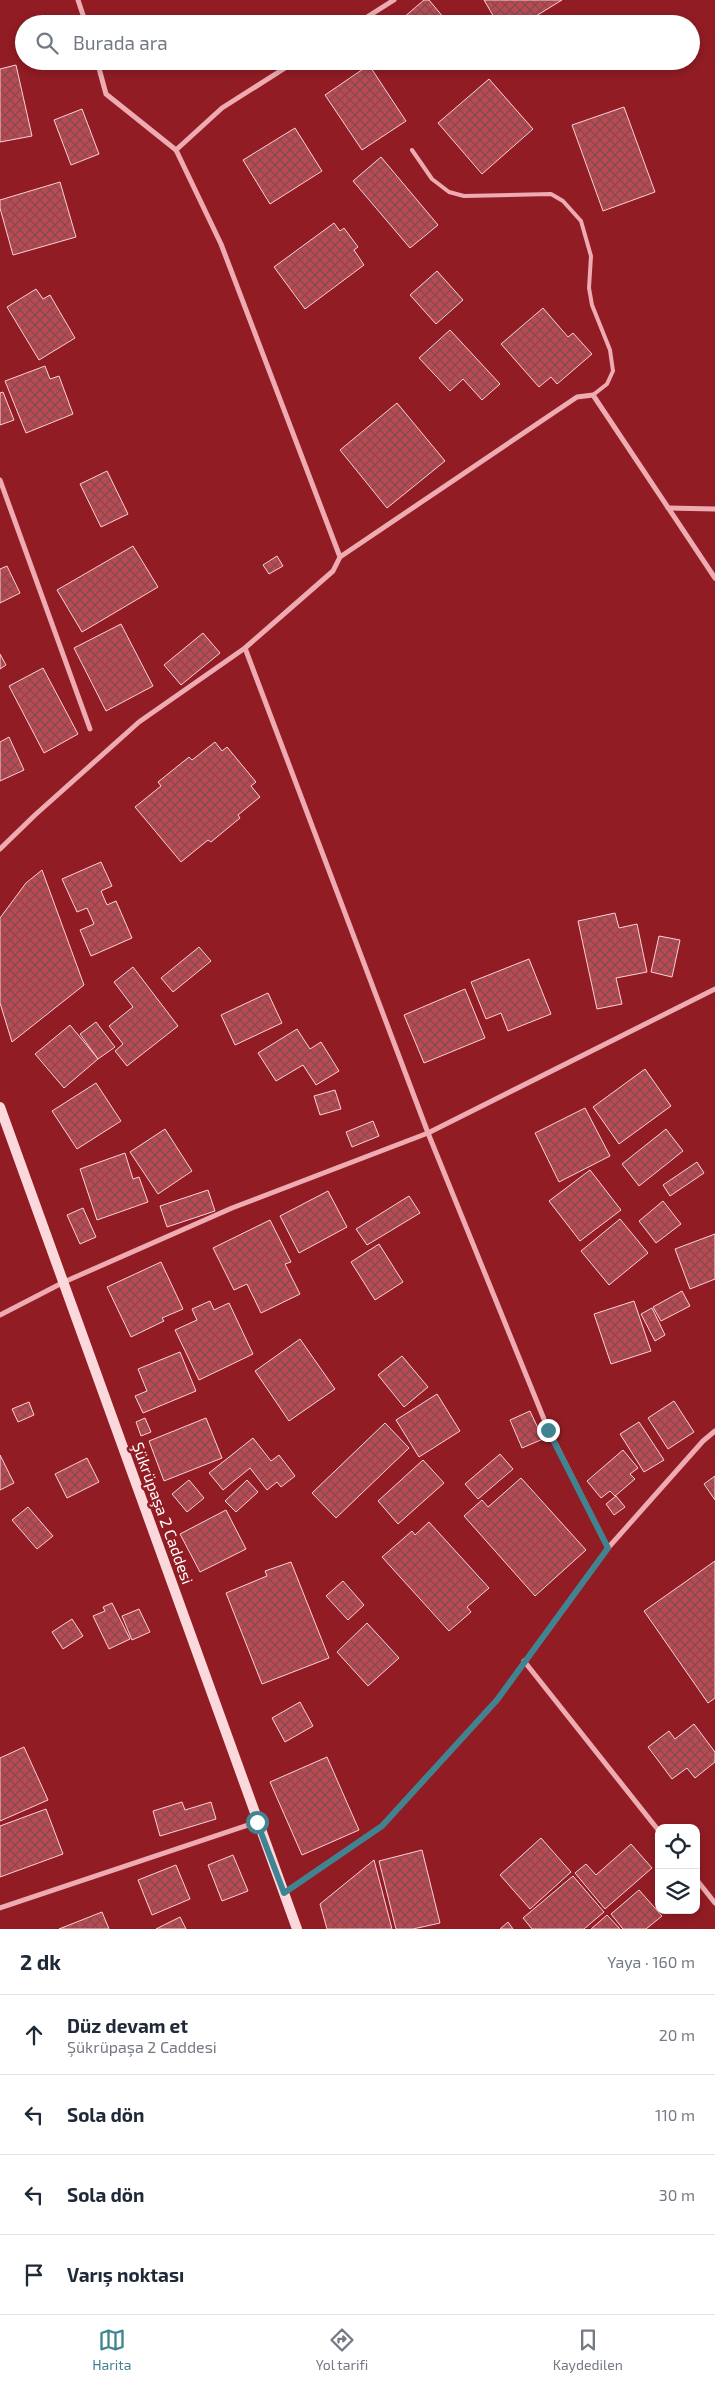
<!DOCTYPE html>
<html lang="tr">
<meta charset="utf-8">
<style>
:root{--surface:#fff;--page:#f2f2f3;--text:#1f2937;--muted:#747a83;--line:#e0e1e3;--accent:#408491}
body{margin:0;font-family:"Exo 2",sans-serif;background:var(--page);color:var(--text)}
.controls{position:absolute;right:15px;bottom:15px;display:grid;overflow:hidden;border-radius:10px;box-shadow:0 2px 8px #0003}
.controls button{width:45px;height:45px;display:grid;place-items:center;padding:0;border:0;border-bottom:1px solid var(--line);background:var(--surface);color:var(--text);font:25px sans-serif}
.stop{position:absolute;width:15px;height:15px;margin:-11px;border:4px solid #408491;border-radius:50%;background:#fff}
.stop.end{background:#408491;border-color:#fff;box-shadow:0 1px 5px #0008}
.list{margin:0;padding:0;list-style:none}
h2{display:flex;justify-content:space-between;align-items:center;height:65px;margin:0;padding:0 20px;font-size:21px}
h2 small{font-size:16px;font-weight:400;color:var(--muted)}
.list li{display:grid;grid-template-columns:32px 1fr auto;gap:15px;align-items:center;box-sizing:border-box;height:80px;padding:0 20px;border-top:1px solid var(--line)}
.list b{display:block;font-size:19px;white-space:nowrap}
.list p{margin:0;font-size:16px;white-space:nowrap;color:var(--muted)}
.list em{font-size:16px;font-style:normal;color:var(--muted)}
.icon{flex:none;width:28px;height:28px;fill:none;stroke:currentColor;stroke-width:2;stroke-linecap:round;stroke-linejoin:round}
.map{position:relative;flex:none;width:715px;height:1929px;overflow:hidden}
.search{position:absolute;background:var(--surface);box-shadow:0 2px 8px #0003;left:15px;right:15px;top:15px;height:55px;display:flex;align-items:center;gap:12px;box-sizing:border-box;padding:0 18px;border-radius:28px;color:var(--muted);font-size:19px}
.sheet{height:385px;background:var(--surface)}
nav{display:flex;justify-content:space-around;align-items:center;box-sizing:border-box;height:70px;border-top:1px solid var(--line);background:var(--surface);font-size:14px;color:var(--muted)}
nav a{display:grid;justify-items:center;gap:2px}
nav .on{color:var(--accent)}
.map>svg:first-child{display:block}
</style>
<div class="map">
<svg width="715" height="1929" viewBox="0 0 715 1929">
<defs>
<pattern id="building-cross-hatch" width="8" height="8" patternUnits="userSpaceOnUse" patternTransform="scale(1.25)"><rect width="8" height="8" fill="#ba4952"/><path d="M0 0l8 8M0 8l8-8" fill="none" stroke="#834a4f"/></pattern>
</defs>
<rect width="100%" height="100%" fill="#911c24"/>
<g fill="url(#building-cross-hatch)" stroke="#fad1d5">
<path d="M 424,0 L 429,0 L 449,24 L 396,24 Z"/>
<path d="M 484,0 L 562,0 L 523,24 L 498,24 Z"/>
<path d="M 16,65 L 32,136 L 0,142 L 0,69 Z"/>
<path d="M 369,65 L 406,121 L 362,150 L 325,95 Z"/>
<path d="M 489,79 L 533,129 L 482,174 L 438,123 Z"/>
<path d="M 624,107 L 655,192 L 603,211 L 572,125 Z"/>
<path d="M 82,109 L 99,154 L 71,165 L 54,120 Z"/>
<path d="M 295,128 L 322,171 L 270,204 L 243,160 Z"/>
<path d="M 381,157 L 438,225 L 410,248 L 353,181 Z"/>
<path d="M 60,182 L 76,237 L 13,255 L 0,208 L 0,200 Z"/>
<path d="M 334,223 L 340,231 L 344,228 L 358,247 L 354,250 L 364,265 L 305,309 L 274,267 Z"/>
<path d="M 437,271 L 463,300 L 436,324 L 410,295 Z"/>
<path d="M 36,289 L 43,299 L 50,295 L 75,338 L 39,360 L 7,307 Z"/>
<path d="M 543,308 L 568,337 L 573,333 L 592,354 L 557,384 L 551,377 L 539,387 L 501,344 Z"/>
<path d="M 450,330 L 500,384 L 482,400 L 463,379 L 450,391 L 419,358 Z"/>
<path d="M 45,366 L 50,379 L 59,376 L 73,414 L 26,433 L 5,381 Z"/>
<path d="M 3,392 L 14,420 L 0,425 L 0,393 Z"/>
<path d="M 397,403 L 445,461 L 387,508 L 340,450 Z"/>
<path d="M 107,471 L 128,514 L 101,527 L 80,484 Z"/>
<path d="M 133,546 L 158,587 L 82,632 L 57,590 Z"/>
<path d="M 277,556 L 283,566 L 269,574 L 263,565 Z"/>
<path d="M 7,566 L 20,593 L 0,603 L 0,569 Z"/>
<path d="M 121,624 L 153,686 L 106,711 L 74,648 Z"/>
<path d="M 203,633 L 220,653 L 181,685 L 164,665 Z"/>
<path d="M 0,654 L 6,665 L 0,669 Z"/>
<path d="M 43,668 L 78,734 L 44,753 L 9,686 Z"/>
<path d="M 9,737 L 24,770 L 0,781 L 0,742 Z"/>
<path d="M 215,742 L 222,751 L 227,747 L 256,782 L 251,786 L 260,797 L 238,815 L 240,818 L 211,842 L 208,840 L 181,862 L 135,807 L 161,786 L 158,782 L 189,757 L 192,760 Z"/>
<path d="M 101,862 L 112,886 L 101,891 L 107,905 L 116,901 L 132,938 L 91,956 L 80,930 L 94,924 L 87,908 L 77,912 L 62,879 Z"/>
<path d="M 42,870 L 84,985 L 12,1042 L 0,1003 L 0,918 L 26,883 Z"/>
<path d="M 615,913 L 619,928 L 637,924 L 647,972 L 616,978 L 622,1004 L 597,1009 L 578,921 Z"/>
<path d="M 659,936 L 680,940 L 672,977 L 651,972 Z"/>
<path d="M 199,947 L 211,961 L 173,992 L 161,978 Z"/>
<path d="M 529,959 L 551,1014 L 508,1031 L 501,1013 L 486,1019 L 471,982 Z"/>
<path d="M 133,967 L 178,1026 L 127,1066 L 115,1051 L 123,1044 L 109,1026 L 133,1007 L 114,982 Z"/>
<path d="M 465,989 L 485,1038 L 424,1063 L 404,1015 Z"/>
<path d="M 268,993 L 282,1023 L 235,1045 L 221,1015 Z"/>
<path d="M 96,1022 L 115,1047 L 98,1059 L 80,1034 Z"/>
<path d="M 70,1025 L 98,1059 L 64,1088 L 35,1054 Z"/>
<path d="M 297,1029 L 310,1049 L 321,1042 L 339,1071 L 316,1085 L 303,1065 L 276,1081 L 258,1053 Z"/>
<path d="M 645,1069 L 671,1106 L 619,1144 L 593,1107 Z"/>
<path d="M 96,1083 L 121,1121 L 77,1149 L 52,1111 Z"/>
<path d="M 335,1090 L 341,1109 L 320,1115 L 314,1096 Z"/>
<path d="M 585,1108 L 610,1156 L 559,1182 L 535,1133 Z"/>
<path d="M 373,1121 L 379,1136 L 352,1147 L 346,1132 Z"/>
<path d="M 165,1129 L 192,1171 L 158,1194 L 130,1152 Z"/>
<path d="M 666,1129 L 683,1151 L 639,1186 L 622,1164 Z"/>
<path d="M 125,1153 L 133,1179 L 139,1177 L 148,1202 L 97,1220 L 80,1169 Z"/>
<path d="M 697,1162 L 704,1173 L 670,1196 L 663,1185 Z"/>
<path d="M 590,1170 L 621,1210 L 580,1241 L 549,1201 Z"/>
<path d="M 208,1190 L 215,1211 L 167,1227 L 160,1206 Z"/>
<path d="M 328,1191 L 347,1227 L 299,1253 L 280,1216 Z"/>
<path d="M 409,1196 L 420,1213 L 367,1245 L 356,1229 Z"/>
<path d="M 663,1201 L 681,1224 L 656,1243 L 639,1221 Z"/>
<path d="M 83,1208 L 96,1237 L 80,1244 L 67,1215 Z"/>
<path d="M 620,1219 L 648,1253 L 609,1285 L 581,1251 Z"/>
<path d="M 270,1220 L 291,1262 L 285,1264 L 300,1294 L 261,1313 L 247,1284 L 234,1290 L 213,1248 Z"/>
<path d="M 715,1234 L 715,1279 L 690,1289 L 675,1249 Z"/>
<path d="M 379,1244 L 403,1282 L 375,1300 L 351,1262 Z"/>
<path d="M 161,1262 L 183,1309 L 162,1318 L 164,1321 L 131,1337 L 107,1287 Z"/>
<path d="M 682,1291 L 690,1306 L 661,1321 L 653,1307 Z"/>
<path d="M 210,1301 L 214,1310 L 229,1303 L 253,1354 L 199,1380 L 175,1330 L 197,1320 L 192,1309 Z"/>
<path d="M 634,1301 L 651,1351 L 611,1364 L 594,1314 Z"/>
<path d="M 652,1308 L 665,1335 L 655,1341 L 641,1314 Z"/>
<path d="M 300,1339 L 335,1389 L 289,1421 L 255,1371 Z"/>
<path d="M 180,1352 L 196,1391 L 143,1413 L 135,1396 L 147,1391 L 138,1369 Z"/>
<path d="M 402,1356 L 428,1387 L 404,1407 L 378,1375 Z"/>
<path d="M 437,1394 L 460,1431 L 419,1457 L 396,1420 Z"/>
<path d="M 674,1401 L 694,1432 L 668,1449 L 648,1418 Z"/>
<path d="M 29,1402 L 34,1415 L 18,1422 L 12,1409 Z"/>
<path d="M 530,1411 L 543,1439 L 522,1448 L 510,1420 Z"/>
<path d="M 145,1418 L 151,1432 L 141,1436 L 136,1422 Z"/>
<path d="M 206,1418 L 222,1458 L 164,1481 L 149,1441 Z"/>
<path d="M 639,1422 L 664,1460 L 644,1472 L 620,1434 Z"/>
<path d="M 385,1423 L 409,1448 L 336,1518 L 312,1493 Z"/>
<path d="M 253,1438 L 271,1461 L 279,1455 L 295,1476 L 281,1487 L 277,1482 L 267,1490 L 250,1468 L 223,1490 L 209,1473 Z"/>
<path d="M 623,1450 L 638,1468 L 630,1474 L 635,1479 L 615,1496 L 610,1491 L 601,1498 L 587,1481 Z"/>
<path d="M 500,1454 L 513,1469 L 478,1499 L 465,1484 Z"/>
<path d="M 0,1455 L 14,1483 L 0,1490 Z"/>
<path d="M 87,1458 L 99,1482 L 67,1498 L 55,1474 Z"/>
<path d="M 423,1460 L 444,1483 L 398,1524 L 378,1501 Z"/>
<path d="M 715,1476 L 715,1500 L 704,1484 Z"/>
<path d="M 521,1478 L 586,1550 L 535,1596 L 464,1516 L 482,1500 L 488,1507 Z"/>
<path d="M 189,1480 L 204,1498 L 187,1512 L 172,1494 Z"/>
<path d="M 247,1480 L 258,1492 L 236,1512 L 225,1501 Z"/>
<path d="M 616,1496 L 625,1507 L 614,1515 L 606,1504 Z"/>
<path d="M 28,1507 L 53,1536 L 37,1549 L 12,1520 Z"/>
<path d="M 226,1510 L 246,1549 L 200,1572 L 180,1534 Z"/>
<path d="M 429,1522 L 489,1588 L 467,1607 L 471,1612 L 449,1631 L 382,1557 L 412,1531 L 415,1535 Z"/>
<path d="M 715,1561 L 715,1698 L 708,1703 L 644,1611 Z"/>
<path d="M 291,1562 L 329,1658 L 262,1684 L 226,1593 L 267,1576 L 265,1571 Z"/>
<path d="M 343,1581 L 364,1605 L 348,1620 L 326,1596 Z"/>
<path d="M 112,1603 L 130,1639 L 109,1649 L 93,1616 L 105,1611 L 103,1607 Z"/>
<path d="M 139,1609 L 150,1632 L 132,1640 L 122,1616 Z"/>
<path d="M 72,1619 L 83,1636 L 63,1649 L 52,1632 Z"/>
<path d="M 367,1623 L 399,1658 L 368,1686 L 337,1652 Z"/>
<path d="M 300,1702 L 313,1726 L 285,1742 L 272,1718 Z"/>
<path d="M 694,1724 L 715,1752 L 715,1762 L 695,1778 L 687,1768 L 672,1779 L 648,1747 L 669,1731 L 675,1739 Z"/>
<path d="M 24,1747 L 48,1800 L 0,1821 L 0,1758 Z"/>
<path d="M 327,1757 L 359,1830 L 302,1855 L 270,1782 Z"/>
<path d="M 182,1802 L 185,1810 L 211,1802 L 216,1819 L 160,1836 L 153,1811 Z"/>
<path d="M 46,1809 L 63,1854 L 0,1877 L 0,1826 Z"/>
<path d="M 541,1838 L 571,1872 L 530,1909 L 500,1875 Z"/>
<path d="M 631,1844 L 652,1868 L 605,1909 L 575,1873 L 586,1864 L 596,1875 Z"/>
<path d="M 422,1850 L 440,1923 L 413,1929 L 396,1929 L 379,1861 Z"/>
<path d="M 233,1855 L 248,1891 L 222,1901 L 208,1865 Z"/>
<path d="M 374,1860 L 392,1929 L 327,1929 L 320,1904 Z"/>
<path d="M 176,1865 L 190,1899 L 152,1915 L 138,1880 Z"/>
<path d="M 573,1876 L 604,1912 L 584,1929 L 532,1929 L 523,1918 Z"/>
<path d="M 639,1890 L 662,1916 L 646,1929 L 623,1929 L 611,1914 Z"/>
<path d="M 102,1912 L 109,1929 L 59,1929 Z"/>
<path d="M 607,1915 L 620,1929 L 591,1929 Z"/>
<path d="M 180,1917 L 186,1929 L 156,1929 Z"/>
<path d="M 508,1922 L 513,1929 L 500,1929 Z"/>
</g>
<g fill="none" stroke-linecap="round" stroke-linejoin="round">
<path stroke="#eeabb1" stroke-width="4" d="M 412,150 L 432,179 L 449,192 L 464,196 L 551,194 L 563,201 L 581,221 L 591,256 L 589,288 L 592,305 L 610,350 L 613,371 L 607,384 L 593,395"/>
<g stroke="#eeabb1" stroke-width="5">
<path d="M 78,0 L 86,24"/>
<path d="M 356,24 L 394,0"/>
<path d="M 97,61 L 106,94 L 176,150 L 221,244 L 340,557 L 577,397 L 593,395 L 715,578"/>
<path d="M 176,150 L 222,108 L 296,61"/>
<path d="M 0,480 L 90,729"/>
<path d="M 668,508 L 715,509"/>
<path d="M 245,648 L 428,1133 L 548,1429 L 608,1548"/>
<path d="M 0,849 L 35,815 L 139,722 L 245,648 L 333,571 L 340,557"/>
<path d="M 0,1315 L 64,1282 L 232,1208 L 428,1133 L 715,989"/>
<path d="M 524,1661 L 659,1831"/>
<path d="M 696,1879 L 715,1903"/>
<path d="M 284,1893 L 382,1826 L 497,1700 L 608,1548 L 703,1441 L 715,1431"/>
<path d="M 0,1908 L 257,1822"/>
</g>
<path stroke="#fad8db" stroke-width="10" d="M 0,1107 L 297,1929"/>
</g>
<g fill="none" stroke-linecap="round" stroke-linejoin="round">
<path stroke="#408491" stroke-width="6" d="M 257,1822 L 284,1893 L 382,1826 L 497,1700 L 608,1548 L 548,1430"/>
</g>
<g text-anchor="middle" stroke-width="5" stroke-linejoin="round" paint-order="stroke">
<g font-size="16" fill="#fff" stroke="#911c24">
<text transform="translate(163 1513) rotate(70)" y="6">Şükrüpaşa 2 Caddesi</text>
</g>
</g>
</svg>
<div class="controls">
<button><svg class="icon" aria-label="locate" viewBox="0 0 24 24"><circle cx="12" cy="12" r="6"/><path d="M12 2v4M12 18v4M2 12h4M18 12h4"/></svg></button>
<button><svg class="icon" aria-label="layers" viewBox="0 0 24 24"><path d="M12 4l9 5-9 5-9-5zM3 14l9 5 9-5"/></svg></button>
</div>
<div class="stop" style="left:257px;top:1822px"></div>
<div class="stop end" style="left:548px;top:1430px"></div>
<div class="search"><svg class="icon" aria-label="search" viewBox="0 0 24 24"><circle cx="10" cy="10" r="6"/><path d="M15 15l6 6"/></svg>Burada ara</div>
</div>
<section class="sheet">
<h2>2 dk<small>Yaya · 160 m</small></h2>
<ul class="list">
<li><svg class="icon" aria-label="ahead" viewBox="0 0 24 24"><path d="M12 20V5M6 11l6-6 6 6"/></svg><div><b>Düz devam et</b><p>Şükrüpaşa 2 Caddesi</p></div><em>20 m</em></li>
<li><svg class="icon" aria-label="left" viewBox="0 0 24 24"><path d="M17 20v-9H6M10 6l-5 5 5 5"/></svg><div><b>Sola dön</b></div><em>110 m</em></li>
<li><svg class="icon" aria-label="left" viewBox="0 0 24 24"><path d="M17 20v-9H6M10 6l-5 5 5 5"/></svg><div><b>Sola dön</b></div><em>30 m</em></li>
<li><svg class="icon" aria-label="arrive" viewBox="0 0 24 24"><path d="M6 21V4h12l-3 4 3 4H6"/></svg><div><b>Varış noktası</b></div></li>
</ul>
</section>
<nav>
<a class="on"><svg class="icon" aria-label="map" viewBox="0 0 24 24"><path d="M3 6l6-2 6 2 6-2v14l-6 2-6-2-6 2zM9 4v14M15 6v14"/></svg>Harita</a>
<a><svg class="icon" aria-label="directions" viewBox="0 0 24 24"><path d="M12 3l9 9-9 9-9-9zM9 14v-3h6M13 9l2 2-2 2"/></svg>Yol tarifi</a>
<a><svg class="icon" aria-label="saved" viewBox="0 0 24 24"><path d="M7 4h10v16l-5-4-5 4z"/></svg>Kaydedilen</a>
</nav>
